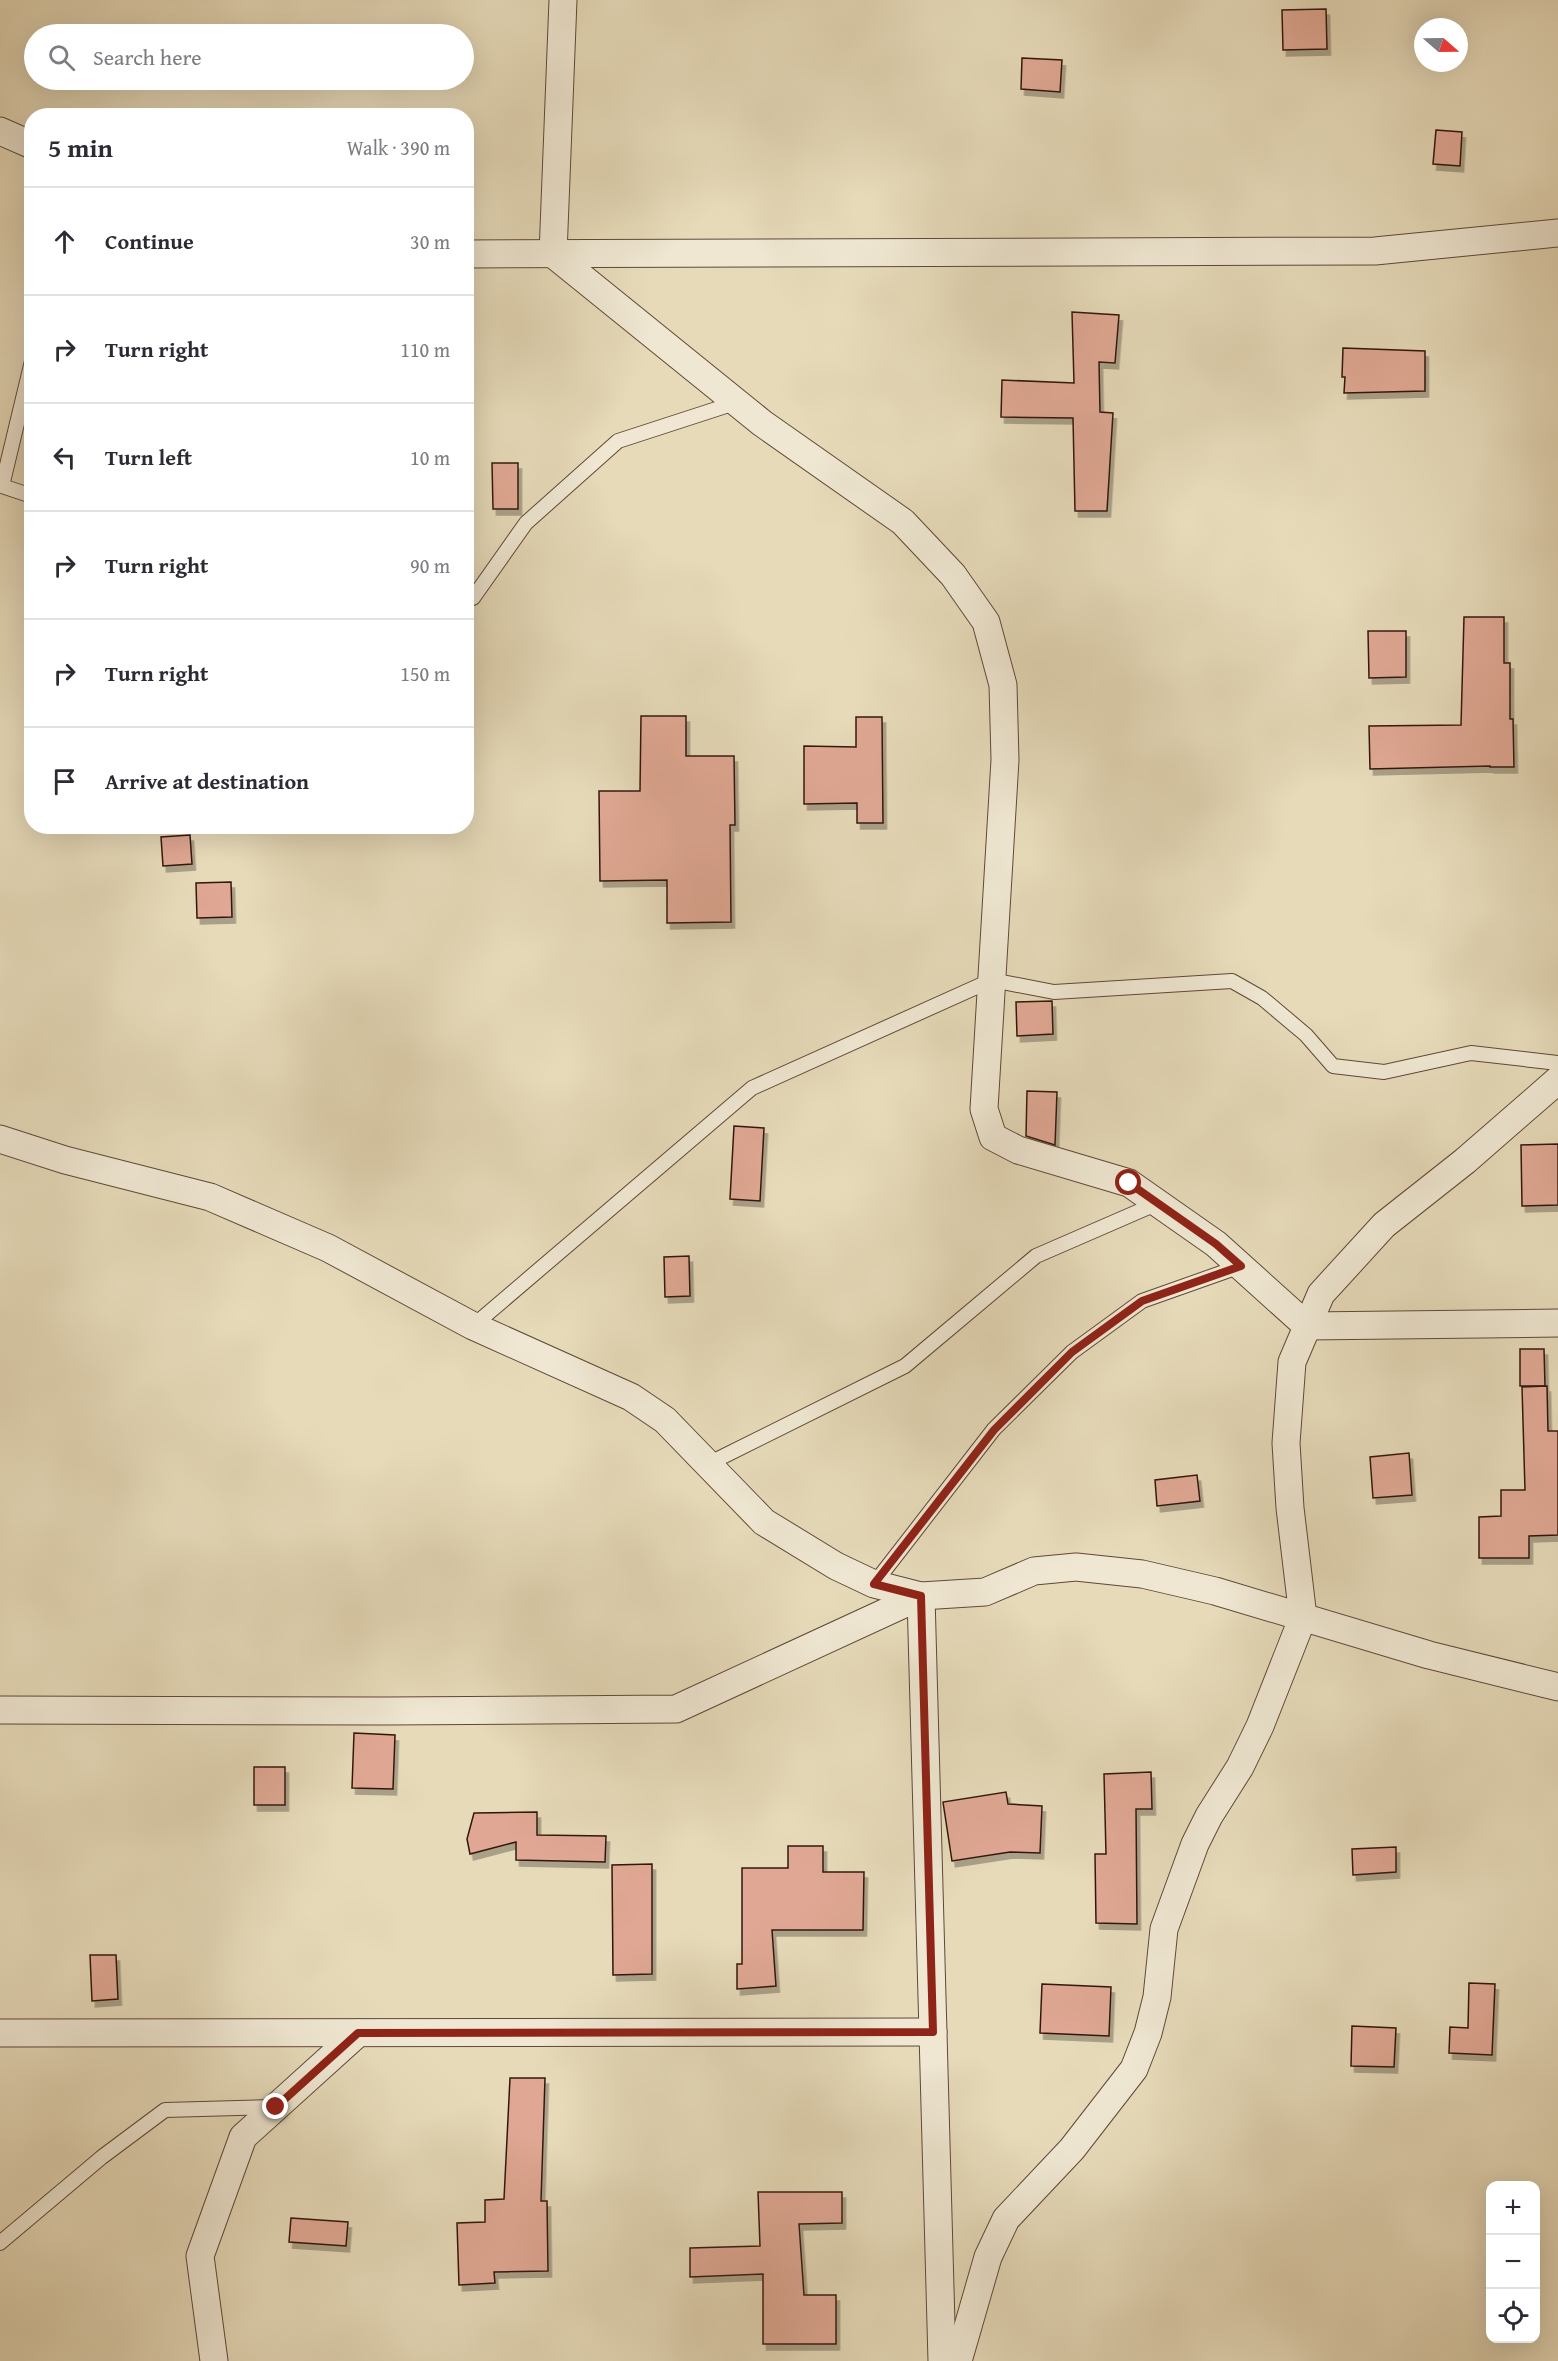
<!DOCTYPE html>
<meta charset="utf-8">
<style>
:root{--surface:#fff;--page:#f7f7f7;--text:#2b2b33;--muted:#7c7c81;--line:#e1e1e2}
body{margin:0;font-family:"Gentium Book Plus",serif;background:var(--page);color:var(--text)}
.controls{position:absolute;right:18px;bottom:18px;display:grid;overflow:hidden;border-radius:12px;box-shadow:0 6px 24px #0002}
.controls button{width:54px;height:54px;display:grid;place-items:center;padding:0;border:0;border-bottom:2px solid var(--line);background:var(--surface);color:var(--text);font:30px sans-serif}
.compass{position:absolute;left:1414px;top:18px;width:54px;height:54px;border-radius:50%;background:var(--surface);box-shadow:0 6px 24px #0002;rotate:110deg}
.stop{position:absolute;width:18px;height:18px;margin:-14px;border:4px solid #8f2418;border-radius:50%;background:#fff}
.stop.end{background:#8f2418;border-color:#fff;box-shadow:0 2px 6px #0008}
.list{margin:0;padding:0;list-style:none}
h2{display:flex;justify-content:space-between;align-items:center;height:78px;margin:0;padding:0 24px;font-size:26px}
h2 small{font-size:20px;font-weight:400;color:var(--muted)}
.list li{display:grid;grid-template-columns:39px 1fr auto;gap:18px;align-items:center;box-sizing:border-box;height:108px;padding:0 24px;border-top:2px solid var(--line)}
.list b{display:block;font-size:22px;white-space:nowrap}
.list em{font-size:20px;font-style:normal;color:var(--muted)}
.icon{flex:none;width:33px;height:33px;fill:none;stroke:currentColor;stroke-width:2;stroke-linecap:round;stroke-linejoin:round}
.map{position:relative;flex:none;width:1558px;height:2361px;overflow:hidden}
.search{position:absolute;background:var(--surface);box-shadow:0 6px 24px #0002;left:24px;top:24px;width:450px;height:66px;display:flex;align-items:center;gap:15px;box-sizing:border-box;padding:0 21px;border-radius:33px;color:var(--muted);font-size:22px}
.panel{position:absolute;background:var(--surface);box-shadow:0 6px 24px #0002;left:24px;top:108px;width:450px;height:726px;border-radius:24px}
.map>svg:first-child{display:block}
</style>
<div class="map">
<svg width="1558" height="2361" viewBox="0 0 1558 2361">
<defs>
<filter id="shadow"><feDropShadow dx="3.5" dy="6" stdDeviation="0" flood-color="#0004"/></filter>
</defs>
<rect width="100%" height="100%" fill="#e6dab9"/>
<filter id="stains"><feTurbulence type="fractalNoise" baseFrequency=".00333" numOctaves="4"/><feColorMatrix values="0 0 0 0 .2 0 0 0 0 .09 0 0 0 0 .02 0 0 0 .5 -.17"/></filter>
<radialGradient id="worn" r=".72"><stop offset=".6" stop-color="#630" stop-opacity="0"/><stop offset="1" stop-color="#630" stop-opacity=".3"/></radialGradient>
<g fill="#e0a894" stroke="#33170c" stroke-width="1.5" filter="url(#shadow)">
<path d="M 1326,9 L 1327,49 L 1283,50 L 1282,10 Z"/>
<path d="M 1022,58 L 1062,60 L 1060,92 L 1021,89 Z"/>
<path d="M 1436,130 L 1462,132 L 1460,166 L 1433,164 Z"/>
<path d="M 1072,312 L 1119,315 L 1115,363 L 1099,362 L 1100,412 L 1113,413 L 1107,511 L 1075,511 L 1073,418 L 1001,417 L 1002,380 L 1074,383 Z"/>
<path d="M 1343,348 L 1425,351 L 1425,391 L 1344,393 L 1345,377 L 1342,377 Z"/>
<path d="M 492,463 L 518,463 L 518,509 L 493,509 Z"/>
<path d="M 1464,617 L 1504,617 L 1504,663 L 1510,663 L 1510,719 L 1513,719 L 1514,767 L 1490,767 L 1490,766 L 1370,769 L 1369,726 L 1461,725 Z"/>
<path d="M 1368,631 L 1406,631 L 1406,677 L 1369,678 Z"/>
<path d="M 641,716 L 686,716 L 686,756 L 734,756 L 735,825 L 730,825 L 731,922 L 667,923 L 667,880 L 600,881 L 599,791 L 640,791 Z"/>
<path d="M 856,717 L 882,717 L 883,823 L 857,823 L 857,803 L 804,804 L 804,746 L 856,747 Z"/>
<path d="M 190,835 L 192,864 L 163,866 L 161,837 Z"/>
<path d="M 231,882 L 232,917 L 197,918 L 196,883 Z"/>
<path d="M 1052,1001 L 1053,1034 L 1017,1036 L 1016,1002 Z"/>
<path d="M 1027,1091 L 1057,1092 L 1055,1145 L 1026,1136 Z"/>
<path d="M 734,1126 L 764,1128 L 760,1201 L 730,1199 Z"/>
<path d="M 1558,1144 L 1558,1205 L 1522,1206 L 1521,1145 Z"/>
<path d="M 689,1256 L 690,1296 L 665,1297 L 664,1257 Z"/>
<path d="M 1520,1349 L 1544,1349 L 1545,1386 L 1520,1386 Z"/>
<path d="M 1547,1386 L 1548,1431 L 1558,1431 L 1558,1535 L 1529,1536 L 1529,1558 L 1479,1558 L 1479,1517 L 1501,1516 L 1501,1490 L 1525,1490 L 1522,1387 Z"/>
<path d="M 1409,1453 L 1412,1495 L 1373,1498 L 1370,1457 Z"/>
<path d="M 1197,1475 L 1200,1501 L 1157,1506 L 1155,1480 Z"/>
<path d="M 354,1733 L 395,1735 L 393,1789 L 352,1788 Z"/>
<rect x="254" y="1767" width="31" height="38"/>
<path d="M 1151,1772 L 1152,1809 L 1136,1809 L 1137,1924 L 1096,1923 L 1095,1854 L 1106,1854 L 1104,1774 Z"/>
<path d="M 1006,1792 L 1008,1804 L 1042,1806 L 1040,1853 L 1010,1852 L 952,1861 L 943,1802 Z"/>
<path d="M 537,1812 L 537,1835 L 606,1836 L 605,1862 L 516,1860 L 516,1842 L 470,1854 L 467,1839 L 474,1813 Z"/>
<path d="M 788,1846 L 823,1846 L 823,1872 L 864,1872 L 863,1930 L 772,1930 L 776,1986 L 737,1989 L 737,1964 L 742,1964 L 742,1868 L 788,1868 Z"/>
<path d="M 1396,1847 L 1396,1872 L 1353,1875 L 1352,1849 Z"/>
<path d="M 652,1864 L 652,1974 L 613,1975 L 612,1865 Z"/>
<path d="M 90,1955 L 116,1955 L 118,1999 L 92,2001 Z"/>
<path d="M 1469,1983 L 1495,1984 L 1492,2055 L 1449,2053 L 1450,2027 L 1468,2028 Z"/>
<path d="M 1042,1984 L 1111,1987 L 1109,2036 L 1040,2033 Z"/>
<path d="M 1352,2026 L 1396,2028 L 1394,2067 L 1351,2066 Z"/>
<path d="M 510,2078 L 545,2078 L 541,2201 L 547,2201 L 548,2271 L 494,2272 L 495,2283 L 459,2285 L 457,2223 L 485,2222 L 485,2200 L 504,2199 Z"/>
<path d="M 758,2192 L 842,2192 L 842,2223 L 799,2224 L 804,2295 L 836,2295 L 836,2344 L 763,2344 L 763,2274 L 690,2277 L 690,2248 L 760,2246 Z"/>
<path d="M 291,2218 L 348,2222 L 346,2246 L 289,2242 Z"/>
</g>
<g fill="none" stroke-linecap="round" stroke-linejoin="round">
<g stroke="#604837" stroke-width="16">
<g id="lane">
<path d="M 32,361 L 2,486 L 32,496"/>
<path d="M 466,597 L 473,598 L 526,523 L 618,441 L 738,402"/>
<path d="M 473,1326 L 752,1088 L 992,980 L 1054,992 L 1232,981 L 1262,998 L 1306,1035 L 1333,1066 L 1384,1072 L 1471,1053 L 1558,1063"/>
<path d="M 708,1464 L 905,1366 L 1036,1256 L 1158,1203"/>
<path d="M 874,1584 L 994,1429 L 1072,1352 L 1142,1301 L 1241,1266"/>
<path d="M 0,2243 L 102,2157 L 165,2110 L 274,2107"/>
</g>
</g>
<g stroke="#604837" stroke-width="29">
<g id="street">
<path d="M 0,131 L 32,145"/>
<path d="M 466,254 L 1375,251 L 1558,233"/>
<path d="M 553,254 L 762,423 L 903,522 L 953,575 L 986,622 L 1003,685 L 1005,760 L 984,1109 L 993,1137 L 1018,1150 L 1129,1183 L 1216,1244 L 1307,1326 L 1558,1323"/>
<path d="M 553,254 L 563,0"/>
<path d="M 0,1139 L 65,1160 L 210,1197 L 328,1248 L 473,1326 L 631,1397 L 665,1420 L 764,1522 L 836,1566 L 874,1584 L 921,1596 L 985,1592 L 1034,1571 L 1076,1567 L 1142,1574 L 1215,1591 L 1429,1655 L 1558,1687"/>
<path d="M 0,1710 L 386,1711 L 676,1709 L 921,1596 L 942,2361"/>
<path d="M 0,2033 L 933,2032"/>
<path d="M 214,2361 L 200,2256 L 243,2137 L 358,2033"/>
<path d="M 958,2361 L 988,2257 L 1006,2219 L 1072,2149 L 1134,2069 L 1148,2033 L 1157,1997 L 1164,1929 L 1195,1844 L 1209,1816 L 1240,1767 L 1260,1726 L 1303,1617 L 1290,1508 L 1286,1443 L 1292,1362 L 1321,1294 L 1384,1225 L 1465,1161 L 1558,1080"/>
</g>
</g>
<use href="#lane" stroke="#efe7d2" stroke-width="14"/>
<use href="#street" stroke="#efe7d2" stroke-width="27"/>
</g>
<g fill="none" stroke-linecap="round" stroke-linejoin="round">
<path stroke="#8f2418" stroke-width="8" d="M 276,2107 L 358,2033 L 933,2032 L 921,1596 L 874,1584 L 994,1430 L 1072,1352 L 1142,1301 L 1241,1266 L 1216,1244 L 1129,1183"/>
</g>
<rect width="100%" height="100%" filter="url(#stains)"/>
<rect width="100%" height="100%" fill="url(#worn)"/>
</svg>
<div class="controls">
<button>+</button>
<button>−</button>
<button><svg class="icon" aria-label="locate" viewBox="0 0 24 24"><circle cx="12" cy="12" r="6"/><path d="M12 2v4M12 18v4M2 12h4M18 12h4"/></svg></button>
</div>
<svg class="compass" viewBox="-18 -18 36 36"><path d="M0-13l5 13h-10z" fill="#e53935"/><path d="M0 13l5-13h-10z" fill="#7c7c81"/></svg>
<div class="stop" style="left:1129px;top:1183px"></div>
<div class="stop end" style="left:276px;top:2107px"></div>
<div class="search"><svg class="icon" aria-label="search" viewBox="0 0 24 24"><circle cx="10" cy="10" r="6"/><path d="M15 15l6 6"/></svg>Search here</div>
<section class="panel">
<h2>5 min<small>Walk · 390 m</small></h2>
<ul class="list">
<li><svg class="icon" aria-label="ahead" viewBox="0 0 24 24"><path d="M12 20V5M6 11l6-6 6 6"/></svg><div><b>Continue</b></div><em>30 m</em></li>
<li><svg class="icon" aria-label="right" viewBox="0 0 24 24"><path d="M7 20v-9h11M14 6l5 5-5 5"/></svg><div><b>Turn right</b></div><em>110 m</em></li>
<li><svg class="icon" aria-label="left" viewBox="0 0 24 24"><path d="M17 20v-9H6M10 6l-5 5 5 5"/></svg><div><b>Turn left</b></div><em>10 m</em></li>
<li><svg class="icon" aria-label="right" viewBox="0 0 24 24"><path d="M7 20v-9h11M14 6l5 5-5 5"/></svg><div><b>Turn right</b></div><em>90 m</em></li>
<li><svg class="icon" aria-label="right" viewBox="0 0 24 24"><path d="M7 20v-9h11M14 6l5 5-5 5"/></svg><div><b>Turn right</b></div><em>150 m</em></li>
<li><svg class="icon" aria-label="arrive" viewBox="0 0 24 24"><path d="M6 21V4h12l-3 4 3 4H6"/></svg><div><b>Arrive at destination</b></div></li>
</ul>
</section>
</div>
